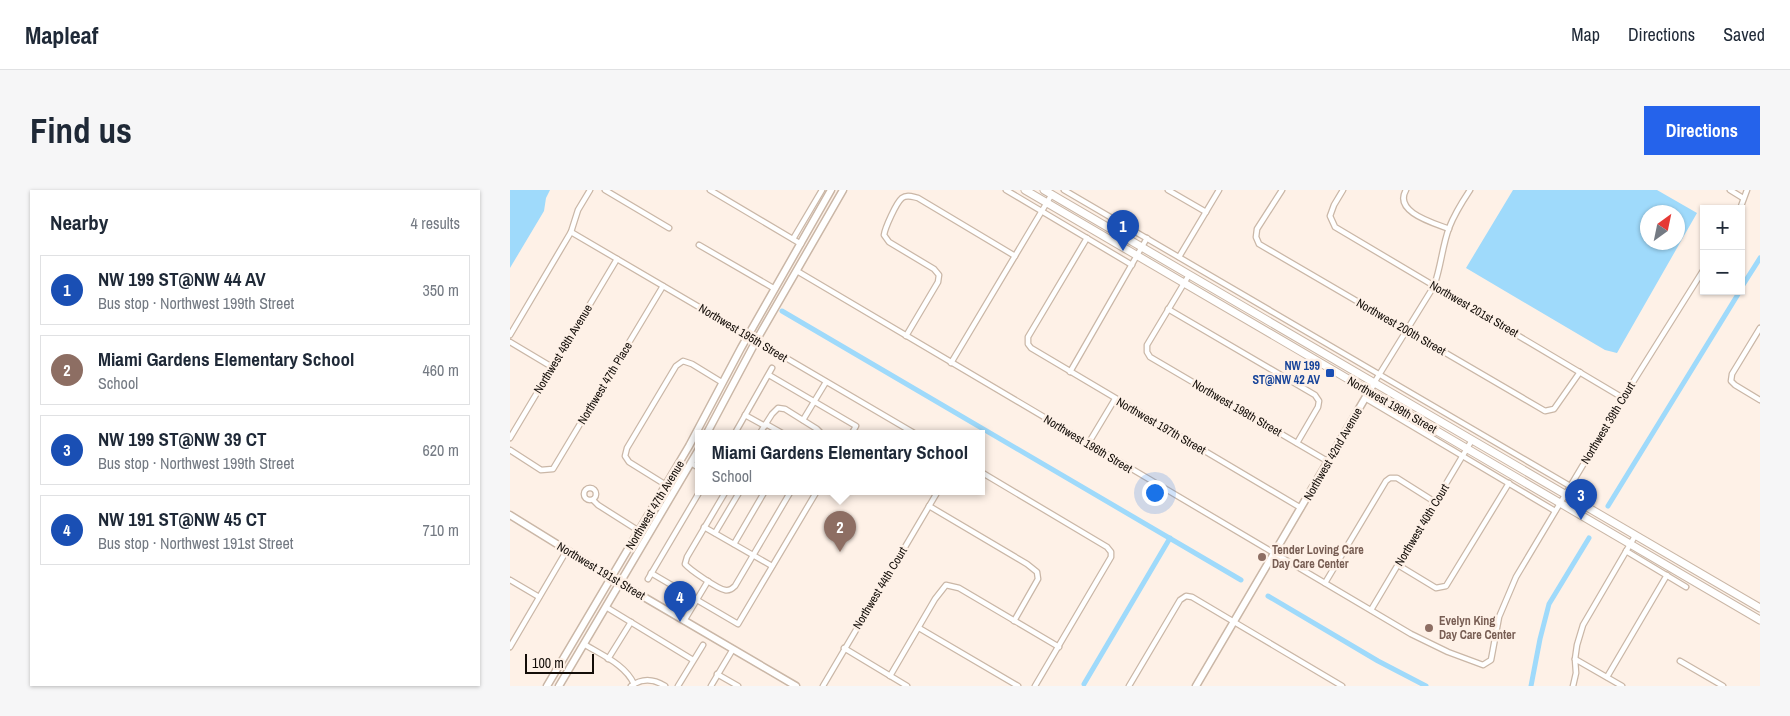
<!DOCTYPE html>
<meta charset="utf-8">
<style>
:root{--surface:#fff;--page:#f6f6f7;--text:#1f2937;--muted:#747a83;--line:#e0e1e3;--accent:#2563eb}
body{margin:0;font-family:"Archivo Narrow",sans-serif;background:var(--page);color:var(--text)}
.controls{position:absolute;right:15px;top:15px;display:grid;overflow:hidden;border-radius:0px;box-shadow:0 1px 4px #0004}
.controls button{width:45px;height:45px;display:grid;place-items:center;padding:0;border:0;border-bottom:1px solid var(--line);background:var(--surface);color:var(--text);font:25px sans-serif}
.compass{position:absolute;left:1130px;top:15px;width:45px;height:45px;border-radius:50%;background:var(--surface);box-shadow:0 1px 4px #0004;rotate:33deg}
.scale{position:absolute;left:15px;bottom:12px;width:69px;box-sizing:border-box;padding-left:5px;border:2px solid #130d08;border-top:0;font-size:14px;line-height:18px;white-space:nowrap;color:#130d08;-webkit-text-stroke:4px #fef1e7;paint-order:stroke}
.you{position:absolute;left:644px;top:302px;width:18px;height:18px;margin:-12px;border:4px solid #fff;border-radius:50%;background:#1a73e8;box-shadow:0 0 0 8px #1a73e833}
.badge{display:grid;place-items:center;width:32px;height:32px;border-radius:50%;background:var(--accent);color:#fff;font-size:16px;font-weight:700}
.pin{position:absolute;translate:-50% -41px;filter:drop-shadow(0 1px 2px #0008)}
.pin::after{content:'';position:absolute;top:26px;width:18px;height:15px;background:inherit;clip-path:polygon(0 0,100% 0,50% 100%)}
.popup{position:absolute;left:185px;top:240px;width:290px;height:65px;box-sizing:border-box;display:grid;place-content:center;border-radius:0px;background:var(--surface);filter:drop-shadow(0 1px 4px #0005);font-size:16px;white-space:nowrap;color:var(--muted)}
.popup b{font-size:19px;color:var(--text)}
.popup::after{content:'';position:absolute;left:50%;top:100%;margin-left:-10px;border:10px solid transparent;border-top-color:var(--surface)}
.list{margin:0;padding:0;list-style:none}
h2{display:flex;justify-content:space-between;align-items:center;height:65px;margin:0;padding:0 20px;font-size:21px}
h2 small{font-size:16px;font-weight:400;color:var(--muted)}
.list li{display:grid;grid-template-columns:32px 1fr auto;gap:15px;align-items:center;box-sizing:border-box;height:70px;margin:0 10px 10px;padding:0 10px;border:1px solid var(--line);border-radius:0px}
.list b{display:block;font-size:19px;white-space:nowrap}
.list p{margin:0;font-size:16px;white-space:nowrap;color:var(--muted)}
.list em{font-size:16px;font-style:normal;color:var(--muted)}
.map{position:relative;flex:none;width:1250px;height:496px;overflow:hidden;border-radius:0px}
header{display:flex;align-items:center;gap:30px;box-sizing:border-box;height:70px;padding:0 25px;background:var(--surface);border-bottom:1px solid var(--line)}
header strong{font-size:24px}
nav{display:flex;gap:28px;margin-inline-start:auto;font-size:18px}
.intro{display:flex;align-items:center;justify-content:space-between;box-sizing:border-box;height:120px;padding:0 30px}
h1{margin:0;font-size:35px}
.button{padding:12px 22px;border-radius:0px;background:var(--accent);color:#fff;font-size:18px;font-weight:700}
main{display:flex;gap:30px;padding:0 30px}
aside{flex:1;background:var(--surface);border-radius:0px;box-shadow:0 1px 4px #0004}
.map>svg:first-child{display:block}
</style>
<header>
<strong>Mapleaf</strong>
<nav><a>Map</a><a>Directions</a><a>Saved</a></nav>
</header>
<div class="intro"><h1>Find us</h1><a class="button">Directions</a></div>
<main>
<aside>
<h2>Nearby<small>4 results</small></h2>
<ul class="list">
<li><span class="badge" style="background:#1a4fb4">1</span><div><b>NW 199 ST@NW 44 AV</b><p>Bus stop · Northwest 199th Street</p></div><em>350 m</em></li>
<li><span class="badge" style="background:#8d6e63">2</span><div><b>Miami Gardens Elementary School</b><p>School</p></div><em>460 m</em></li>
<li><span class="badge" style="background:#1a4fb4">3</span><div><b>NW 199 ST@NW 39 CT</b><p>Bus stop · Northwest 199th Street</p></div><em>620 m</em></li>
<li><span class="badge" style="background:#1a4fb4">4</span><div><b>NW 191 ST@NW 45 CT</b><p>Bus stop · Northwest 191st Street</p></div><em>710 m</em></li>
</ul>
</aside>
<div class="map">
<svg width="1250" height="496" viewBox="0 0 1250 496">
<rect width="100%" height="100%" fill="#fef1e7"/>
<g fill="#9fdafb" fill-rule="evenodd">
<path d="M 0,0 L 40,0 L 36,8 L 34,21 L 0,78 Z"/>
<path d="M 1003,0 L 1147,0 L 1187,23 L 1107,163 L 1095,160 L 956,78 ZM 1138,22 L 1168,22 L 1168,52 L 1138,52 Z"/>
</g>
<g fill="none" stroke-linecap="round" stroke-linejoin="round">
<g stroke="#9fdafb" stroke-width="5">
<path d="M 1231,98 L 1250,68"/>
<path d="M 272,121 L 731,390"/>
<path d="M 1098,316 L 1230,101"/>
<path d="M 758,406 L 868,471 L 916,496"/>
<path d="M 574,494 L 660,348"/>
<path d="M 1021,496 L 1030,449 L 1039,414 L 1079,348"/>
</g>
<g stroke="#cab7a7" stroke-width="7">
<g id="street">
<path d="M 95,0 L 159,38"/>
<path d="M 200,0 L 291,54"/>
<path d="M 496,0 L 622,75"/>
<path d="M 554,0 L 1060,296"/>
<path d="M 658,0 L 696,22"/>
<path d="M 772,0 L 747,39 L 746,47 L 749,54 L 1035,221 L 1044,219 L 1070,182"/>
<path d="M 833,0 L 824,15 L 820,26 L 825,37 L 1113,208"/>
<path d="M 896,0 C 883,22 924,33 939,39"/>
<path d="M 1220,0 L 1233,8"/>
<path d="M 1230,19 L 1237,0"/>
<path d="M 61,42 L 404,243"/>
<path d="M 577,48 L 518,147 L 518,154 L 521,158 L 791,318"/>
<path d="M 283,49 L 312,0"/>
<path d="M 189,55 L 265,99"/>
<path d="M 669,67 L 709,0"/>
<path d="M 287,81 L 901,444 L 938,462 L 973,475 L 981,470 L 989,427 L 1006,387 L 1113,208 L 1194,79"/>
<path d="M 679,85 L 637,155 L 637,162 L 640,167 L 819,272"/>
<path d="M 658,119 L 805,205 L 809,211 L 808,217 L 787,253"/>
<path d="M 1250,138 L 1222,184 L 1221,191 L 1225,195 L 1250,210"/>
<path d="M 0,145 L 61,42 L 68,20 L 80,0"/>
<path d="M 396,146 L 428,92 L 429,85 L 424,79 L 379,52 L 374,45 C 375,38 386,13 392,8 C 397,4 403,7 408,8 L 505,66"/>
<path d="M 0,152 L 42,177"/>
<path d="M 441,173 L 542,4"/>
<path d="M 560,182 L 637,48"/>
<path d="M 259,185 L 346,236 L 342,243"/>
<path d="M 864,193 L 924,96 C 931,77 932,57 939,38 C 944,25 952,12 960,0"/>
<path d="M 855,208 L 1045,321"/>
<path d="M 235,225 L 255,236"/>
<path d="M 293,230 L 316,192"/>
<path d="M 256,234 L 272,243"/>
<path d="M 225,243 L 262,178"/>
<path d="M 250,243 L 262,224 L 268,218 L 275,219 L 307,239 L 311,243"/>
<path d="M 0,248 L 107,69"/>
<path d="M 578,254 L 605,209"/>
<path d="M 0,260 L 31,280 L 43,279 L 153,96"/>
<path d="M 181,273 L 189,278"/>
<path d="M 471,282 L 597,357 L 601,362 L 601,367 L 525,496"/>
<path d="M 156,295 L 119,272 L 115,266 L 117,258 L 166,176 L 173,171 L 182,174 L 213,193"/>
<circle cx="80" cy="304" r="6"/>
<path d="M 216,301 L 177,367 L 175,374 C 180,380 208,399 215,400 C 219,401 223,398 225,396 L 281,301"/>
<path d="M 83,310 L 88,315 L 129,341"/>
<path d="M 419,316 L 517,374 L 527,382 L 528,389 L 504,431"/>
<path d="M 194,337 L 262,376"/>
<path d="M 205,343 L 230,301"/>
<path d="M 224,354 L 255,301"/>
<path d="M 1116,361 L 1176,397"/>
<path d="M 888,375 L 926,398 L 936,396 L 999,293"/>
<path d="M 141,383 L 228,434 L 307,301"/>
<path d="M 138,389 L 190,301"/>
<path d="M 0,390 L 29,407"/>
<path d="M 815,393 L 876,291 L 880,288 L 887,288 L 925,312"/>
<path d="M 96,417 L 183,470"/>
<path d="M 861,420 L 962,250"/>
<path d="M 174,431 L 198,391"/>
<path d="M 409,438 L 508,496"/>
<path d="M 74,454 C 91,465 115,474 124,494"/>
<path d="M 0,457 L 57,360"/>
<path d="M 334,458 L 397,496"/>
<path d="M 98,469 L 121,432"/>
<path d="M 1065,469 L 1112,496"/>
<path d="M 1170,471 L 1213,496"/>
<path d="M 207,484 L 228,496"/>
<path d="M 380,486 L 425,409 L 436,395 L 449,398 L 549,457"/>
<path d="M 1097,487 L 1157,385"/>
<path d="M 121,496 C 132,488 144,489 155,496"/>
<path d="M 168,496 L 193,455"/>
<path d="M 201,496 L 223,459"/>
<path d="M 313,496 L 428,301"/>
<path d="M 619,496 L 670,410 L 676,406 L 682,407 L 832,496"/>
<path d="M 1063,496 L 1066,483 L 1065,469 L 1067,455 L 1073,435 L 1125,346"/>
</g>
</g>
<g stroke="#cab7a7" stroke-width="9">
<g id="secondary">
<path d="M 197,243 L 246,151 L 333,0"/>
<path d="M 0,325 L 110,393 L 286,496"/>
<path d="M 37,496 L 179,256 L 231,158 L 321,0"/>
<path d="M 49,496 L 189,259"/>
<path d="M 686,496 L 864,193"/>
</g>
</g>
<g stroke="#cab7a7" stroke-width="9">
<g id="primary">
<path d="M 515,0 L 1250,430"/>
<path d="M 534,0 L 1250,418"/>
</g>
</g>
<use href="#street" stroke="#fff" stroke-width="4.5"/>
<use href="#secondary" stroke="#fff" stroke-width="6"/>
<use href="#primary" stroke="#fff" stroke-width="7"/>
</g>
<rect fill="#1a4fb4" stroke="#fef1e7" stroke-width="2" x="815" y="178" width="10" height="10" rx="2.5"/>
<g fill="#8d6e63" stroke="#fef1e7" stroke-width="2">
<circle cx="752" cy="367" r="5"/>
<circle cx="919" cy="438" r="5"/>
</g>
<g text-anchor="middle" stroke-width="5" stroke-linejoin="round" paint-order="stroke">
<g font-size="12" fill="#130d08" stroke="#fef1e7">
<text transform="translate(964 119) rotate(30)" y="4">Northwest 201st Street</text>
<text transform="translate(891 137) rotate(30)" y="4">Northwest 200th Street</text>
<text transform="translate(233 143) rotate(31)" y="4">Northwest 195th Street</text>
<text transform="translate(53 159) rotate(-59)" y="4">Northwest 48th Avenue</text>
<text transform="translate(95 193) rotate(-59)" y="4">Northwest 47th Place</text>
<text transform="translate(882 215) rotate(30)" y="4">Northwest 199th Street</text>
<text transform="translate(727 218) rotate(30)" y="4">Northwest 198th Street</text>
<text transform="translate(1098 233) rotate(-59)" y="4">Northwest 39th Court</text>
<text transform="translate(651 236) rotate(30)" y="4">Northwest 197th Street</text>
<text transform="translate(578 254) rotate(31)" y="4">Northwest 196th Street</text>
<text transform="translate(823 264) rotate(-60)" y="4">Northwest 42nd Avenue</text>
<text transform="translate(145 315) rotate(-59)" y="4">Northwest 47th Avenue</text>
<text transform="translate(912 335) rotate(-59)" y="4">Northwest 40th Court</text>
<text transform="translate(91 381) rotate(31)" y="4">Northwest 191st Street</text>
<text transform="translate(370 398) rotate(-59)" y="4">Northwest 44th Court</text>
</g>
<g font-size="12" font-weight="bold" fill="#164399" stroke="#fef1e7" text-anchor="end">
<text x="810" y="180">NW 199<tspan x="810" dy="14">ST@NW 42 AV</tspan></text>
</g>
<g font-size="12" font-weight="bold" fill="#785e54" stroke="#fef1e7" text-anchor="start">
<text x="762" y="364">Tender Loving Care<tspan x="762" dy="14">Day Care Center</tspan></text>
<text x="929" y="435">Evelyn King<tspan x="929" dy="14">Day Care Center</tspan></text>
</g>
</g>
</svg>
<div class="controls">
<button>+</button>
<button>−</button>
</div>
<svg class="compass" viewBox="-18 -18 36 36"><path d="M0-13l5 13h-10z" fill="#e53935"/><path d="M0 13l5-13h-10z" fill="#747a83"/></svg>
<div class="scale">100 m</div>
<div class="you"></div>
<div class="pin badge" style="left:613px;top:61px;background:#1a4fb4">1</div>
<div class="pin badge" style="left:330px;top:362px;background:#8d6e63">2</div>
<div class="popup"><b>Miami Gardens Elementary School</b>School</div>
<div class="pin badge" style="left:1071px;top:330px;background:#1a4fb4">3</div>
<div class="pin badge" style="left:170px;top:432px;background:#1a4fb4">4</div>
</div>
</main>
